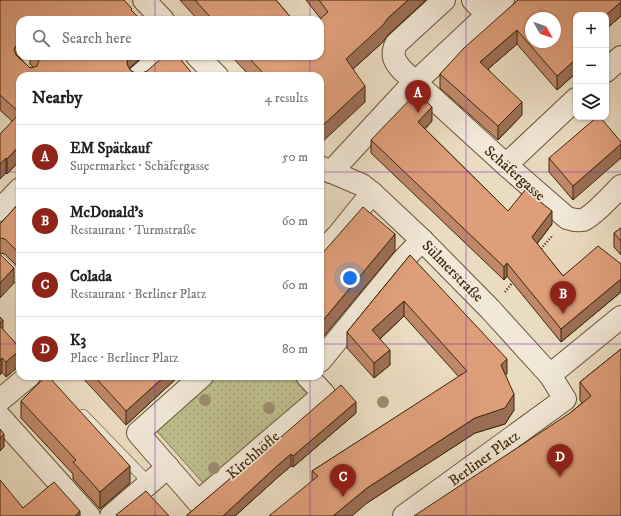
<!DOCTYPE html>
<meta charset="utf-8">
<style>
:root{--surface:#fff;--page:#f6f6f6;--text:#222;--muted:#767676;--line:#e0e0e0;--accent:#8f2418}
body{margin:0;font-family:"IM FELL DW Pica",serif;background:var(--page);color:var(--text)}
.controls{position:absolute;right:12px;top:12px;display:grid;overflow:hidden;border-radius:8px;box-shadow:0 1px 3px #0004}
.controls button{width:36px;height:36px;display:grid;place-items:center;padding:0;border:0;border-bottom:1px solid var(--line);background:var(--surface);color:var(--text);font:20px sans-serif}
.compass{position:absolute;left:525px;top:12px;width:36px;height:36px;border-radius:50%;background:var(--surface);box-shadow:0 1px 3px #0004;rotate:130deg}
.you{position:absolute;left:350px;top:278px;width:14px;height:14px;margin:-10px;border:3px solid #fff;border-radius:50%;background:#1a73e8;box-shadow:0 0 0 6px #1a73e833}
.badge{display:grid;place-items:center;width:26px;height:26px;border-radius:50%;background:var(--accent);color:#fff;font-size:13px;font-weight:700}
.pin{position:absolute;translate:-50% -33px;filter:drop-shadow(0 1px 2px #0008)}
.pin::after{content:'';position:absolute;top:21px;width:14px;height:12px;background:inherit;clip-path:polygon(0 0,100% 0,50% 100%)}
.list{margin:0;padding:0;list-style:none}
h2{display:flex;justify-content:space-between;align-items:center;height:52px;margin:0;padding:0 16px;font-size:17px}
h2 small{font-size:13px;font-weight:400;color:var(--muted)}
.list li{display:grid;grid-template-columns:26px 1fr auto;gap:12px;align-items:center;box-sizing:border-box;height:64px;padding:0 16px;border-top:1px solid var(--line)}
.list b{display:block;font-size:15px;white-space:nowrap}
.list p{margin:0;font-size:13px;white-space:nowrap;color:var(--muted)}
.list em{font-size:13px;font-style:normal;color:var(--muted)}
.icon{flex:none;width:22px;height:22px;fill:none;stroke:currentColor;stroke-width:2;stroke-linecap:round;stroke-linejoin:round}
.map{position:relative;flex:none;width:621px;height:516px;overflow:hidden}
.search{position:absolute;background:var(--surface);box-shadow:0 1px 3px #0004;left:16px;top:16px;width:308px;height:44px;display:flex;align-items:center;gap:10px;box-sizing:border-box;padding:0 14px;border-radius:12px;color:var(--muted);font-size:15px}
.panel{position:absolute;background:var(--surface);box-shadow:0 1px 3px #0004;left:16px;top:72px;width:308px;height:308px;border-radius:12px}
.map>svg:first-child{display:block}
</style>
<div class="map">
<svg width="621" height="516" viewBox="0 0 621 516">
<defs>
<pattern id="grass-dots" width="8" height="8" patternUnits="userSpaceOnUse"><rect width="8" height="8" fill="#bfbe8e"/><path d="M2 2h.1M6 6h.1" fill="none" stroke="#a5a379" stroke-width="1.8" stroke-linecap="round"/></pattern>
</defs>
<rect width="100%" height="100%" fill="#eadcc1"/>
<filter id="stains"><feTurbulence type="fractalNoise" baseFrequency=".005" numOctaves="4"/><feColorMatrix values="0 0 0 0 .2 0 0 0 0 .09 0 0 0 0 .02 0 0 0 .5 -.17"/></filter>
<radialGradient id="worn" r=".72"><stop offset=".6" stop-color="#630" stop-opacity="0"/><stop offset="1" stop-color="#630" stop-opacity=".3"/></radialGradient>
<path fill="url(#grass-dots)" stroke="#7e724c" d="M 213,376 L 295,376 L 310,394 L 205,485 L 154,428 Z"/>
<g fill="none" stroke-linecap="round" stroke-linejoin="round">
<g stroke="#695338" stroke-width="12">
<g id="lane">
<path d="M 28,56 L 21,65 L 32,76"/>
<path d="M 0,259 L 20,279"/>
<path d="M 83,415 L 149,483"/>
</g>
</g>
<g stroke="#695338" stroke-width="24">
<g id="street">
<path d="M 144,0 L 163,20"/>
<path d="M 444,0 L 396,44 C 391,55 394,61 402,70 L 506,165 L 567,218 C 573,220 577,221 583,220 C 593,216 612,195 621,186"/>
<path d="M 473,0 L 487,14"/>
<path d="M 197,56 L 217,76"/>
<path d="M 606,71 L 621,57"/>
<path d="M 139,76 L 162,56"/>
<path d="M 506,165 L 576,99"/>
<path d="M 320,167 L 362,185 L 372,193 L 422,240 L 490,309 L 550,375 L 565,399 L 404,516"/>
<path d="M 331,172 L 405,92 L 503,0"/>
<path d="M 0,210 L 20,189"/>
<path d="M 320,254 L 339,234 L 372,193"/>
<path d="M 320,361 L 403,260 L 422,240"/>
<path d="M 550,375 L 621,317"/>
<path d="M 202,376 L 138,433 L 198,502 L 324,394 L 307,376"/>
<path d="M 0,400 L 29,376"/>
<path d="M 0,417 L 89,516"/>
<path d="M 111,516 L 168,467"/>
</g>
</g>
<g stroke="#3e250b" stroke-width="2.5" stroke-dasharray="1 2" stroke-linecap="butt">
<path d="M 539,251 L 553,235"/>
<path d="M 505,292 L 512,283"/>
</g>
<use href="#lane" stroke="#f1e8d7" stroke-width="11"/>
<use href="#street" stroke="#f1e8d7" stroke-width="22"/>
</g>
<g fill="#9d8c6f">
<circle cx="205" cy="400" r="6"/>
<circle cx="383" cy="402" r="6"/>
<circle cx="269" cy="408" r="6"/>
<circle cx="214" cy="468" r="6"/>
</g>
<g fill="#bf8869" stroke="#3e250b">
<path d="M 0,0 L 20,20 L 20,55 L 19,57 L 30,68 L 33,67 L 30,64 L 30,56 L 143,56 L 131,67 L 129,69 L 130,70 L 135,73 L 194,76 L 20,76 L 20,160 L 7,174 L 6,173 L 0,179 L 12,121 L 0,110 Z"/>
<path d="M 180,0 L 276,0 L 293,20 L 198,20 Z"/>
<path d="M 306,0 L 426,0 L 388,35 L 383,42 L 353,69 L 365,102 L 320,76 L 250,76 L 231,56 L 320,56 L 321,19 Z"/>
<path d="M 518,0 L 621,0 L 621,16 L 606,29 L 606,15 L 576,15 L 576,73 L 557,90 L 517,44 L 488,69 L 522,115 L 498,140 L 440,88 L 440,74 Z"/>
<path d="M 432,121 L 425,129 L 508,211 L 552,224 L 537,244 L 563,276 L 621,264 L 621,292 L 561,342 L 507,276 L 504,280 L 371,153 L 371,140 Z"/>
<path d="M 621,142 L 573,200 L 549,172 L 549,158 Z"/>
<path d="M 20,202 L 20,269 L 5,254 L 0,253 L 0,224 Z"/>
<path d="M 621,228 L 621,255 L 614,247 L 614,233 Z"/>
<path d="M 410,255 L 507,374 L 505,375 L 514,410 L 505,424 L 475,433 L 367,503 L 312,481 L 312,471 L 459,377 L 404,316 L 380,339 L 390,365 L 374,378 L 347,348 L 347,332 Z"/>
<path d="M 3,330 L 20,348 L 20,365 L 6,377 L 2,372 L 0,375 Z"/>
<path d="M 621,349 L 621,516 L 570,413 L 582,403 L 580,400 L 580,382 Z"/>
<path d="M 81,376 L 179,376 L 126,425 Z"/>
<path d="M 21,401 L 130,483 L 100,509 L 73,479 L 73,474 L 21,418 Z"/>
<path d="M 356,413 L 293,467 L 291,466 L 277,478 L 235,516 L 186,516 L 281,437 Z"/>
</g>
<g fill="#9b6f55" stroke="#3e250b">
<path d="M 408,0 L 426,0 L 388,35 L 383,42 L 346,75 L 346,59 L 388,18 Z"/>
<path d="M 621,2 L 621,16 L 606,29 L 606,15 Z"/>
<path d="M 517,30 L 517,44 L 480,76 L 480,62 Z"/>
<path d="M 20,40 L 20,55 L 14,64 L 14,49 Z"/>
<path d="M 128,56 L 143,56 L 131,67 L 127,72 L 127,64 Z"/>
<path d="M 576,59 L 576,73 L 557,90 L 557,76 Z"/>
<path d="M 365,86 L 365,102 L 320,144 L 320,128 Z"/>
<path d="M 522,102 L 522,115 L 498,140 L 498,126 Z"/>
<path d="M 432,107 L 432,121 L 418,136 L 418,122 Z"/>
<path d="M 621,144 L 621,158 L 573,200 L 573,186 Z"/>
<path d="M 20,145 L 20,160 L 7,174 L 7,159 Z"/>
<path d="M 6,158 L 6,173 L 0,179 L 0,164 Z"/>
<path d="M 552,211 L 552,224 L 532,250 L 532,237 Z"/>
<path d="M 395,234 L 395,251 L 320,341 L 320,324 Z"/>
<path d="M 507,263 L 507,276 L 504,280 L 504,267 Z"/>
<path d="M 14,268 L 14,283 L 0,298 L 0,283 Z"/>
<path d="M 621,279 L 621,292 L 561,342 L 561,329 Z"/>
<path d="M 404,301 L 404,316 L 372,346 L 372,330 Z"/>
<path d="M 3,320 L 3,335 L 0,338 L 0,324 Z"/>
<path d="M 20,350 L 20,365 L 6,377 L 6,362 Z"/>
<path d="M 390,350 L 390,365 L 374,378 L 374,363 Z"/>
<path d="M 2,358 L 2,372 L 0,375 L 0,360 Z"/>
<path d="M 507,359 L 507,374 L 501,380 L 501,365 Z"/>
<path d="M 165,376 L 179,376 L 126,425 L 126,411 Z"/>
<path d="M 514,394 L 514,410 L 505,424 L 475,433 L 367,503 L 352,516 L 333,516 L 367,488 L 475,418 Z"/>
<path d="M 356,402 L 356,413 L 293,467 L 293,456 Z"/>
<path d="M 4,434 L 4,447 L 0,451 L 0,438 Z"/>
<path d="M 291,454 L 291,466 L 277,478 L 235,516 L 223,516 L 277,466 Z"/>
<path d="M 130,466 L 130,483 L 100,509 L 100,492 Z"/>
<path d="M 80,511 L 80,516 L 75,516 Z"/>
</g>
<g fill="#de9e7a" stroke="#3e250b" fill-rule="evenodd">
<path d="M 0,0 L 124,0 L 132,9 L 131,10 L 141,20 L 20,20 L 20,40 L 14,49 L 16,55 L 30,68 L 37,66 L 39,60 L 36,56 L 128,56 L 127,64 L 130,70 L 135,73 L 142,73 L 147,71 L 164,56 L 178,56 L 194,76 L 20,76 L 20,145 L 7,159 L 6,158 L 0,164 L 0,134 L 20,113 L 0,95 Z"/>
<path d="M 195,0 L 276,0 L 293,20 L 213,20 Z"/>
<path d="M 319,0 L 408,0 L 388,18 L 383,25 L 346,59 L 365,86 L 320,128 L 320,76 L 266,76 L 247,56 L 320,56 L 320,20 L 319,20 L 328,12 Z"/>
<path d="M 518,0 L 621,0 L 621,2 L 606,15 L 576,15 L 576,59 L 557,76 L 517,30 L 480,62 L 522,102 L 498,126 L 440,74 L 464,48 ZM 531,18 L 555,18 L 555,42 L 531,42 Z"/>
<path d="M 417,92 L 432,107 L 418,122 L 508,211 L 525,190 L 552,211 L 532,237 L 563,276 L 598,246 L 621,264 L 621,279 L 561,329 L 507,263 L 504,267 L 371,140 Z"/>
<path d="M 597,117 L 600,117 L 621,142 L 621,144 L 573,186 L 549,158 Z"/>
<path d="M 20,202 L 20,254 L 5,239 L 0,238 L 0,224 Z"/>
<path d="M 363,207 L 395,234 L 320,324 L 320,256 Z"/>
<path d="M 621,228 L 621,241 L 614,233 Z"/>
<path d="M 0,254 L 14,268 L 0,283 Z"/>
<path d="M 410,255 L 507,359 L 501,365 L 514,394 L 505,408 L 475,418 L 367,488 L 333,516 L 269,516 L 318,476 L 312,471 L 467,371 L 404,301 L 372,330 L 390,350 L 374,363 L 347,332 Z"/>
<path d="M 0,317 L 3,320 L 0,324 Z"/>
<path d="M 0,326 L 20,348 L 20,350 L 6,362 L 2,358 L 0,360 Z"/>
<path d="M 621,349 L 621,516 L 414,516 L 570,413 L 591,396 L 580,382 Z"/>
<path d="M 46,376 L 48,376 L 130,466 L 100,492 L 73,462 L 76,460 L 21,401 Z"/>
<path d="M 94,376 L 165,376 L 126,411 Z"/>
<path d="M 341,385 L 356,402 L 293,456 L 291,454 L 277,466 L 223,516 L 186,516 L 280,436 L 281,437 Z"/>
<path d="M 0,429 L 4,434 L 0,438 Z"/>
<path d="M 0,480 L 23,508 L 54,482 L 80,511 L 75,516 L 0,516 Z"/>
<path d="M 146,491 L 169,516 L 117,516 L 116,515 Z"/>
</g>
<path fill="none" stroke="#7b2cbf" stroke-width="1" stroke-opacity="0.55" d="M 155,0 L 155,20M 310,0 L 310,20M 466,0 L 466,516M 155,56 L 155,76M 310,56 L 310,76M 0,172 L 20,172M 320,172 L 621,172M 0,344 L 20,344M 320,344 L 621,344M 155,376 L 155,516M 310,376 L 310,516"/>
<g text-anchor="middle" stroke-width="3.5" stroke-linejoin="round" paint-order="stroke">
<g font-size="15" fill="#3e250b" stroke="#f1e8d7">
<text transform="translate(515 173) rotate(41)" y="5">Schäfergasse</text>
<text transform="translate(453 271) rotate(45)" y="5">Sülmerstraße</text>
<text transform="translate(253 455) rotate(-41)" y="5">Kirchhöfle</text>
<text transform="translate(484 458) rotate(-36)" y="5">Berliner Platz</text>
</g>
</g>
<rect width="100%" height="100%" filter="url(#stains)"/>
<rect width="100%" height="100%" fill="url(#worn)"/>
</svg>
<div class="controls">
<button>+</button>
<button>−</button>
<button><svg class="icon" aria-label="layers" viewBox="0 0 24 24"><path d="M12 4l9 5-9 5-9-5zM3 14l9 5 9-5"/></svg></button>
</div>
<svg class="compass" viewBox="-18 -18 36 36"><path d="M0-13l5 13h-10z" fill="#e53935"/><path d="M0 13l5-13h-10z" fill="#767676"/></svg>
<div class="you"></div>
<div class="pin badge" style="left:418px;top:113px">A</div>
<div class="pin badge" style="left:563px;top:314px">B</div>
<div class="pin badge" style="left:343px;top:497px">C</div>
<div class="pin badge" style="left:560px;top:477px">D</div>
<div class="search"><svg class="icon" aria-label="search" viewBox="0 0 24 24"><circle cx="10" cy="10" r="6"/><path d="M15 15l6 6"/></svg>Search here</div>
<section class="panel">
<h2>Nearby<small>4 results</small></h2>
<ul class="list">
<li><span class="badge">A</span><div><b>EM Spätkauf</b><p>Supermarket · Schäfergasse</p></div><em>50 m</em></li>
<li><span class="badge">B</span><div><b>McDonald's</b><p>Restaurant · Turmstraße</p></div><em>60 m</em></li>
<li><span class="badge">C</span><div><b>Colada</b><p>Restaurant · Berliner Platz</p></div><em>60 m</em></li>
<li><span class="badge">D</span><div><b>K3</b><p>Place · Berliner Platz</p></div><em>80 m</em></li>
</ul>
</section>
</div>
